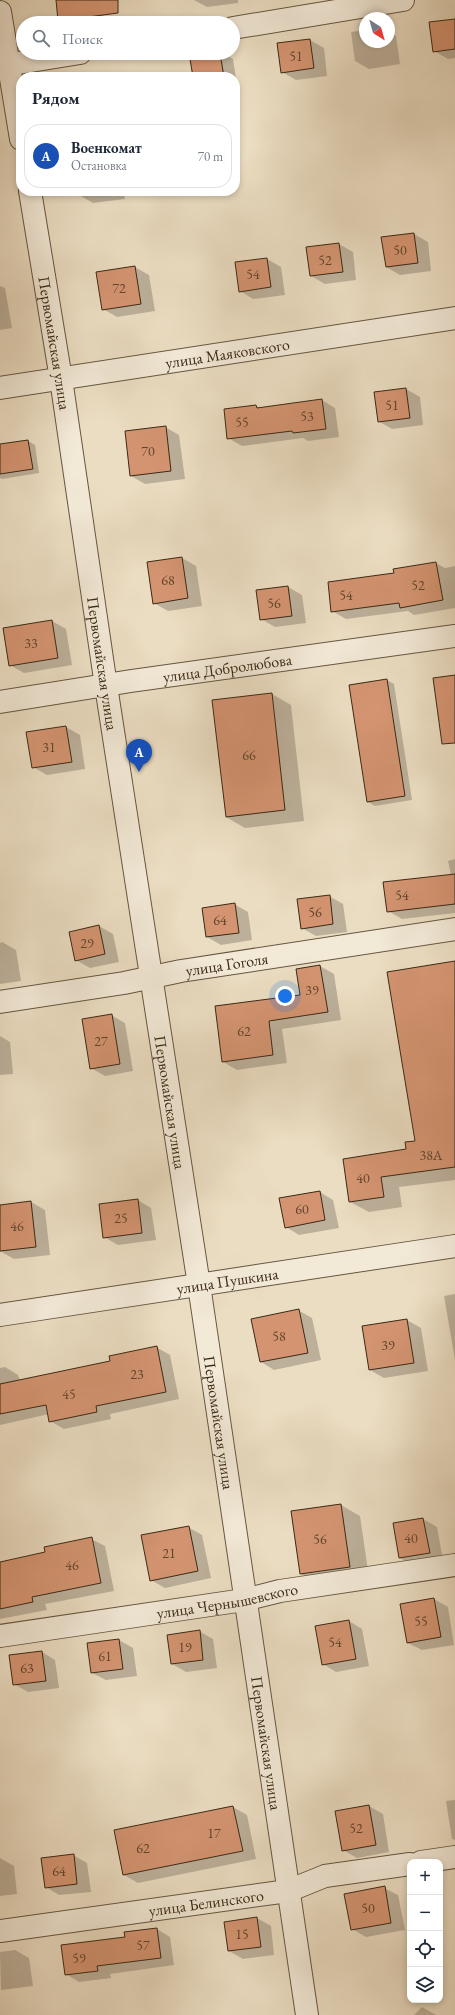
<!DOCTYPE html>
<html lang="ru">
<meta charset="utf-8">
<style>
:root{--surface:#fff;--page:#f6f6f7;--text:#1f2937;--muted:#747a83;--line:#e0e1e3;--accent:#8f2418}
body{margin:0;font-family:"EB Garamond",serif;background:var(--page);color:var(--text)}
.controls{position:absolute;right:12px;bottom:12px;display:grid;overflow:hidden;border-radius:8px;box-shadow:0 2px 6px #0003}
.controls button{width:36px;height:36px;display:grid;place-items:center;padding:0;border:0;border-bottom:1px solid var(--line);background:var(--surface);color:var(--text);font:20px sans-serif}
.compass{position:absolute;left:359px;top:12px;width:36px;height:36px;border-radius:50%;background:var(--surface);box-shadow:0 2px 6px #0003;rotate:143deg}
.you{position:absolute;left:285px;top:996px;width:14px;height:14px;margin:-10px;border:3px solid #fff;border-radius:50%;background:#1a73e8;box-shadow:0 0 0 6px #1a73e833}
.badge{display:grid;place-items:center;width:26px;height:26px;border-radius:50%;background:var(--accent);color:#fff;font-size:13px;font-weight:700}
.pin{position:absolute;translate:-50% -33px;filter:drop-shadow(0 1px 2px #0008)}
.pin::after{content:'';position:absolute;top:21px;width:14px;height:12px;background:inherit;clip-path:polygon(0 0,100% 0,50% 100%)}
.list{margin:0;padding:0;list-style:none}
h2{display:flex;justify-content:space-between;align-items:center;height:52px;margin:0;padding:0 16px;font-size:17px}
h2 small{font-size:13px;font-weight:400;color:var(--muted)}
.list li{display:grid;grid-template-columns:26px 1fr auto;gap:12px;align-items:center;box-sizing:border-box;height:64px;margin:0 8px 8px;padding:0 8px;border:1px solid var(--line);border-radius:16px}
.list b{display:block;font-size:15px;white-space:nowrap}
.list p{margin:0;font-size:13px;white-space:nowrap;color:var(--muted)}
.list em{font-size:13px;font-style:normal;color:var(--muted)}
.icon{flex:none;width:22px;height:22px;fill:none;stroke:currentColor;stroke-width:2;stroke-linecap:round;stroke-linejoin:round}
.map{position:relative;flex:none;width:455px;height:2015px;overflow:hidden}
.search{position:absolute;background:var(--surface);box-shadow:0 2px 6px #0003;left:16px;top:16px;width:224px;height:44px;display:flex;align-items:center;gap:10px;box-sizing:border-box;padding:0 14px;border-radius:22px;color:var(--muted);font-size:15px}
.panel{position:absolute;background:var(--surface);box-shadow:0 2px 6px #0003;left:16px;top:72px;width:224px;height:124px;border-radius:16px}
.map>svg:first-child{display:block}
</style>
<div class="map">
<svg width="455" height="2015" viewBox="0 0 455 2015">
<rect width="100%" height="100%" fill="#ebddc2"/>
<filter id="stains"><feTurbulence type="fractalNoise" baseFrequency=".005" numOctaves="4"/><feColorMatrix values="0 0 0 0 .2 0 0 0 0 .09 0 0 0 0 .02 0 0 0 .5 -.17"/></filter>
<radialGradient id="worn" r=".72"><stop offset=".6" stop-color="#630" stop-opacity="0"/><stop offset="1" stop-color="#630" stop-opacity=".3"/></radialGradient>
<g fill="#0003">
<path d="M 57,0 L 101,0 L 104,23 L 64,23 L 59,20 Z"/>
<path d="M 194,0 L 238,0 L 238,3 L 207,7 Z"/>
<path d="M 455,20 L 455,58 L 448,59 L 434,51 Z"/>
<path d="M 365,30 L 365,42 L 389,42 L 389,32 L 396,36 L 400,64 L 369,69 L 355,61 L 351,32 Z"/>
<path d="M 310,40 L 324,48 L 327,76 L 296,80 L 282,72 Z"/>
<path d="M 206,53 L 223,53 L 233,59 L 240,105 L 235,106 L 235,77 L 194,77 Z"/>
<path d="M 98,73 L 105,77 L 67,77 Z"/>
<path d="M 79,191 L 123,191 L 125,199 L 93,203 L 79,195 Z"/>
<path d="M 414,234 L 428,242 L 431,271 L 400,275 L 386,267 Z"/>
<path d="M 339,244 L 353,252 L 356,280 L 325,284 L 311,276 Z"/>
<path d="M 267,259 L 281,267 L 285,295 L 253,299 L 240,291 L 236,263 Z"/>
<path d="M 135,267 L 149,275 L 155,311 L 117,317 L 103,309 Z"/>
<path d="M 0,286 L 5,288 L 12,328 L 0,330 Z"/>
<path d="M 406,389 L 420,397 L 423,425 L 392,429 L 378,421 Z"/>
<path d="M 322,400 L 335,408 L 339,437 L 308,441 L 303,438 L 242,446 L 228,438 L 256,406 L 260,408 Z"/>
<path d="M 165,427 L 179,435 L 185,479 L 145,484 L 131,476 L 126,432 Z"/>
<path d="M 28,441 L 35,445 L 39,473 L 2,479 L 0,478 L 0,445 Z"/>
<path d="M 182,558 L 196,566 L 202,606 L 168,611 L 154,603 Z"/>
<path d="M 436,563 L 445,568 L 455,566 L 455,608 L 414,615 L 408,611 L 346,619 L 332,611 L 395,574 L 394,570 Z"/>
<path d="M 288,587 L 302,595 L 306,623 L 275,627 L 261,619 L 257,591 Z"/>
<path d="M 52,621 L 66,629 L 72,665 L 24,673 L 10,665 Z"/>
<path d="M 387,680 L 394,684 L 412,800 L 375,806 L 368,802 Z"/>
<path d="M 272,694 L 291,705 L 304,821 L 245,828 L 226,817 Z"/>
<path d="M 66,727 L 80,735 L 85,769 L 47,775 L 33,767 L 28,733 Z"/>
<path d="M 455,859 L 455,913 L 402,919 L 388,911 L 451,875 L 448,861 Z"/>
<path d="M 329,896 L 343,904 L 347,932 L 316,936 L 302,928 Z"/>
<path d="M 234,904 L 248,912 L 252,940 L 221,945 L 207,937 Z"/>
<path d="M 99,926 L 113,934 L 119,962 L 90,968 L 76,960 Z"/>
<path d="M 2,942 L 16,950 L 21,981 L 0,984 L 0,943 Z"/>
<path d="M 455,964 L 455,1180 L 399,1187 L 402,1207 L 369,1212 L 350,1202 L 416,1142 Z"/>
<path d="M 320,966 L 334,974 L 341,1020 L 282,1029 L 287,1063 L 237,1070 L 223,1062 L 216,1007 L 301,995 Z"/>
<path d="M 111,1015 L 125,1023 L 133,1071 L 105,1076 L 91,1068 Z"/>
<path d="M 0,1036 L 10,1042 L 13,1074 L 0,1075 Z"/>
<path d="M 320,1192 L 333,1200 L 339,1228 L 299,1235 L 286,1227 Z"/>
<path d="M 138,1200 L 151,1208 L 156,1240 L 118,1245 L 104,1237 Z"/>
<path d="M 31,1202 L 45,1210 L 50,1255 L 14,1259 L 0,1251 L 0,1206 Z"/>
<path d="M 455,1294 L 455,1360 L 444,1296 Z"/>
<path d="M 298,1310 L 312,1318 L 321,1360 L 274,1370 L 261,1362 Z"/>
<path d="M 407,1320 L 421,1328 L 428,1371 L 384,1378 L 370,1370 L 363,1327 Z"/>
<path d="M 156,1347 L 170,1355 L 179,1399 L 110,1414 L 111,1419 L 64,1429 L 50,1421 L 49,1414 L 0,1425 L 0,1368 L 5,1367 L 18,1375 L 20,1381 L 111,1362 Z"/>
<path d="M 341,1505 L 360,1516 L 369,1577 L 320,1585 L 301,1574 Z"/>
<path d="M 423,1519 L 437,1527 L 443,1560 L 414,1566 L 400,1558 L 394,1524 Z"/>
<path d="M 188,1527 L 202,1535 L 211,1578 L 165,1588 L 151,1580 Z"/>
<path d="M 91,1539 L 105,1546 L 114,1591 L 45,1604 L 47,1610 L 0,1619 L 0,1563 L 46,1553 Z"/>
<path d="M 434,1599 L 448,1607 L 454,1645 L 422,1650 L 408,1643 Z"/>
<path d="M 349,1621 L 362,1629 L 369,1666 L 336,1672 L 323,1664 Z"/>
<path d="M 199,1631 L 213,1639 L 217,1668 L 186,1672 L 172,1664 Z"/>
<path d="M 119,1640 L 133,1648 L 137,1676 L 106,1680 L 92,1673 L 88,1644 Z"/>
<path d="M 42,1652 L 55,1660 L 59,1688 L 28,1692 L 14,1684 Z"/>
<path d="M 455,1800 L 455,1840 L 452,1839 L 446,1801 Z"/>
<path d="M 369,1806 L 383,1814 L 389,1852 L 357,1858 L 343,1850 Z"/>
<path d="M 233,1807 L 247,1815 L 256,1859 L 138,1883 L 124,1875 L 115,1831 Z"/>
<path d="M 73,1855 L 87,1863 L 91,1892 L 59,1895 L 46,1887 Z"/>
<path d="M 0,1858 L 14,1866 L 17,1894 L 0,1896 Z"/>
<path d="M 384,1888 L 398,1895 L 405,1930 L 366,1937 L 352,1929 Z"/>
<path d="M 257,1918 L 271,1926 L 274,1955 L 243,1959 L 229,1951 Z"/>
<path d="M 157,1929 L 170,1937 L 174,1965 L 110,1974 L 111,1978 L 79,1982 L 66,1974 L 126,1938 Z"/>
<path d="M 15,1950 L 29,1958 L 33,1986 L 1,1990 L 0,1952 Z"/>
<path d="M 422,2007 L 436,2015 L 414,2015 Z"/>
</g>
<g fill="#d49471" stroke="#3a2914">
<path d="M 56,0 L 118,0 L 118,13 L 58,21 Z"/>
<path d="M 455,19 L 455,49 L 433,52 L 429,22 Z"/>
<path d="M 310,39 L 314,68 L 281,73 L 277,43 Z"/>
<path d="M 189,53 L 220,53 L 224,77 L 193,77 Z"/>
<path d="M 414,233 L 418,263 L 386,267 L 381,237 Z"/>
<path d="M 339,243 L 343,272 L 310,276 L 306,247 Z"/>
<path d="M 267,258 L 271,287 L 239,292 L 235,262 Z"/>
<path d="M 135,266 L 141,304 L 102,310 L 96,272 Z"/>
<path d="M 406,388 L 410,418 L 378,422 L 374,392 Z"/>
<path d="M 322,399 L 326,429 L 293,433 L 292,431 L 227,439 L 224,409 L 256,405 L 257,408 Z"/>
<path d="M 166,426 L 171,471 L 130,476 L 125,431 Z"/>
<path d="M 28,440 L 33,469 L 0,474 L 0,444 Z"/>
<path d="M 182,557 L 188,598 L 153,604 L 147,562 Z"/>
<path d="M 436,562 L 443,600 L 400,608 L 399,603 L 331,612 L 328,582 L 394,573 L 393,569 Z"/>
<path d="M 288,586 L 292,616 L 260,620 L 256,590 Z"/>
<path d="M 52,620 L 58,658 L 9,666 L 3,628 Z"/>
<path d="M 455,675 L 455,743 L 442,744 L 433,678 Z"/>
<path d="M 387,679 L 405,796 L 367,802 L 349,685 Z"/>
<path d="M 272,693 L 285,810 L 226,817 L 212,700 Z"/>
<path d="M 66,726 L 72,762 L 32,768 L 26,732 Z"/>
<path d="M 455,874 L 455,904 L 387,912 L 383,882 Z"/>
<path d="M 330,895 L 333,924 L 301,929 L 297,899 Z"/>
<path d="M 235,903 L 239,933 L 206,937 L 202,908 Z"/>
<path d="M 99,925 L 105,954 L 75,961 L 69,932 Z"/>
<path d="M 455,961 L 455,1167 L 381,1177 L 384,1197 L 349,1202 L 343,1159 L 406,1149 L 405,1142 L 415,1141 L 387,972 Z"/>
<path d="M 320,965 L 328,1012 L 269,1021 L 273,1055 L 222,1062 L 215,1006 L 300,995 L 296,969 Z"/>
<path d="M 112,1014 L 120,1064 L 90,1069 L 82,1019 Z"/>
<path d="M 320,1191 L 325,1220 L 285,1228 L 279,1198 Z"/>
<path d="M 138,1199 L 142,1233 L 103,1238 L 99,1204 Z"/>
<path d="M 31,1201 L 36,1247 L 0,1251 L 0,1205 Z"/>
<path d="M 299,1309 L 308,1353 L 260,1362 L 251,1319 Z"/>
<path d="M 407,1319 L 414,1363 L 369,1370 L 362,1326 Z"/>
<path d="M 157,1346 L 166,1392 L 96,1406 L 97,1412 L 49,1422 L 46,1405 L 0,1414 L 0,1384 L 110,1361 L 109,1356 Z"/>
<path d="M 341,1504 L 350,1567 L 300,1574 L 291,1511 Z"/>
<path d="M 423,1518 L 430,1553 L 399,1558 L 393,1523 Z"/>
<path d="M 189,1526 L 198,1571 L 150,1581 L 141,1535 Z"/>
<path d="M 92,1537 L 101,1583 L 32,1597 L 33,1602 L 0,1609 L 0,1562 L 45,1552 L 44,1547 Z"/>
<path d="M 434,1598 L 441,1637 L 407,1643 L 400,1604 Z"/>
<path d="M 349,1620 L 356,1659 L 322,1665 L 315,1626 Z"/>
<path d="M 200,1630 L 203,1660 L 171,1664 L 167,1635 Z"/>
<path d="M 119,1639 L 123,1669 L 91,1673 L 87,1643 Z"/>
<path d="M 42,1651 L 46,1681 L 13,1685 L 9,1655 Z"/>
<path d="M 369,1805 L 376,1845 L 342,1851 L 335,1811 Z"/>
<path d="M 233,1806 L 243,1851 L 123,1875 L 114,1830 Z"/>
<path d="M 74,1854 L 77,1884 L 45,1888 L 41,1858 Z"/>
<path d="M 385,1886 L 391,1923 L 351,1930 L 344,1894 Z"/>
<path d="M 257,1917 L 261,1947 L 228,1951 L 224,1922 Z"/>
<path d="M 157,1928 L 161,1958 L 97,1966 L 98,1971 L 65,1975 L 61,1945 L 125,1937 L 124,1932 Z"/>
</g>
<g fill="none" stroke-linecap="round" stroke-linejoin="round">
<g stroke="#665640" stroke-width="24">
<g id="minor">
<path d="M 233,28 L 403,0"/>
<path d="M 0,66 L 80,53"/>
<path id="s1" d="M 0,388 L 455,318"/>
<path id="s2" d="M 0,702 L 131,681 L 455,636"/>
<path id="s3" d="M 0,1002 L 124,983 L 181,971 L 455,929"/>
<path id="s4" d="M 0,1315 L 455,1246"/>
<path id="s5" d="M 0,1636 L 244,1600 L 280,1591 L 455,1565"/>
<path d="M 421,1862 L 455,1857"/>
<path id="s6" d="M 0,1931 L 288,1891 L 325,1876 L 410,1864"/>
</g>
</g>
<g stroke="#665640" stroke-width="24">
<g id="tertiary">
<path d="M 0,12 L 21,139"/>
<path id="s7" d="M 30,191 L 61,379 L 106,686 L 199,1285 L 307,2015"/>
</g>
</g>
<use href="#minor" stroke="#f2e9d7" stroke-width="22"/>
<use href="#tertiary" stroke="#f2e9d7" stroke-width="22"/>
</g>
<g text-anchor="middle" stroke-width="4" stroke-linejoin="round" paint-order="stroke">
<g font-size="14" fill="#60442b">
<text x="296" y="61">51</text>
<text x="400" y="255">50</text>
<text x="325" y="265">52</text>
<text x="253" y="279">54</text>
<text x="119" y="293">72</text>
<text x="392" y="410">51</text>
<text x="307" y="421">53</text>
<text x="242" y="427">55</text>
<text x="148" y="456">70</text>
<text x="168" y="585">68</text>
<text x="418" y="590">52</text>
<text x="346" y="600">54</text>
<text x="274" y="608">56</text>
<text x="31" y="648">33</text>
<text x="49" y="752">31</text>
<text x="249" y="760">66</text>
<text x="402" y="900">54</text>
<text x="315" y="917">56</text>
<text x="220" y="925">64</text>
<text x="87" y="948">29</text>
<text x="312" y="995">39</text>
<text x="244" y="1036">62</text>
<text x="101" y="1046">27</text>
<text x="431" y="1160">38А</text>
<text x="363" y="1183">40</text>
<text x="302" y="1214">60</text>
<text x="121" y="1223">25</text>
<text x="17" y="1231">46</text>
<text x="279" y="1341">58</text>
<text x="388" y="1350">39</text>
<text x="137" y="1379">23</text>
<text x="69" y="1399">45</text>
<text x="411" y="1543">40</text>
<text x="320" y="1544">56</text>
<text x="169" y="1558">21</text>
<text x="72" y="1570">46</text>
<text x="421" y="1626">55</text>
<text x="335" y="1647">54</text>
<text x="185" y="1652">19</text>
<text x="105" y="1661">61</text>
<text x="27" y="1673">63</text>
<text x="356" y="1833">52</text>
<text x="214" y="1838">17</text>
<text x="143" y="1853">62</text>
<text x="59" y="1876">64</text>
<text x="368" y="1913">50</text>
<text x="242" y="1939">15</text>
<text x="143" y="1950">57</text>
<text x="79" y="1963">59</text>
</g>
<g font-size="16" fill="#3a2914" stroke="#f2e9d7">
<text dy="6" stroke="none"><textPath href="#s7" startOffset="154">Первомайская улица</textPath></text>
<text dy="6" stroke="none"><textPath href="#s1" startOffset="230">улица Маяковского</textPath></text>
<text dy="6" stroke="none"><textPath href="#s7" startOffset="478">Первомайская улица</textPath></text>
<text dy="6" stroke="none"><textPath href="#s2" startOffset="230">улица Добролюбова</textPath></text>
<text dy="6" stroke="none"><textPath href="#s3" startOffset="230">улица Гоголя</textPath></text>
<text dy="6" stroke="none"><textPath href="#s7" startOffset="922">Первомайская улица</textPath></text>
<text dy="6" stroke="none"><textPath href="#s4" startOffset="230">улица Пушкина</textPath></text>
<text dy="6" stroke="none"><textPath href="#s7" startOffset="1246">Первомайская улица</textPath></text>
<text dy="6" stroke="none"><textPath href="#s5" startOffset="230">улица Чернышевского</textPath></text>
<text dy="6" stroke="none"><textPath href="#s7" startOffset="1570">Первомайская улица</textPath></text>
<text dy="6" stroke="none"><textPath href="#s6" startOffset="208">улица Белинского</textPath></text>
</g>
</g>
<rect width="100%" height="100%" filter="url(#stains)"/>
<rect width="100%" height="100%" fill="url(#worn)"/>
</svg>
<div class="controls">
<button>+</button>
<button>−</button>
<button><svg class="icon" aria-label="locate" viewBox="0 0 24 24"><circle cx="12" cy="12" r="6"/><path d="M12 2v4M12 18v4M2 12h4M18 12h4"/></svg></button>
<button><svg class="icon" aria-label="layers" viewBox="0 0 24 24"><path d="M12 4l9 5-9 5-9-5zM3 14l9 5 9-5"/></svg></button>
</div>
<svg class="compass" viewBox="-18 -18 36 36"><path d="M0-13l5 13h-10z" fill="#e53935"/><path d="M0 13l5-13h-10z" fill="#747a83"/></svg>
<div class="you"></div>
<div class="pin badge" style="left:139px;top:772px;background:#1a4fb4">A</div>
<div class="search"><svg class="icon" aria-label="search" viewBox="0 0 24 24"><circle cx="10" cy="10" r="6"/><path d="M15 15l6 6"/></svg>Поиск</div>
<section class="panel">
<h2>Рядом<small></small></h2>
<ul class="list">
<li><span class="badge" style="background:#1a4fb4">A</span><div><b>Военкомат</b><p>Остановка</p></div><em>70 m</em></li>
</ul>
</section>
</div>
